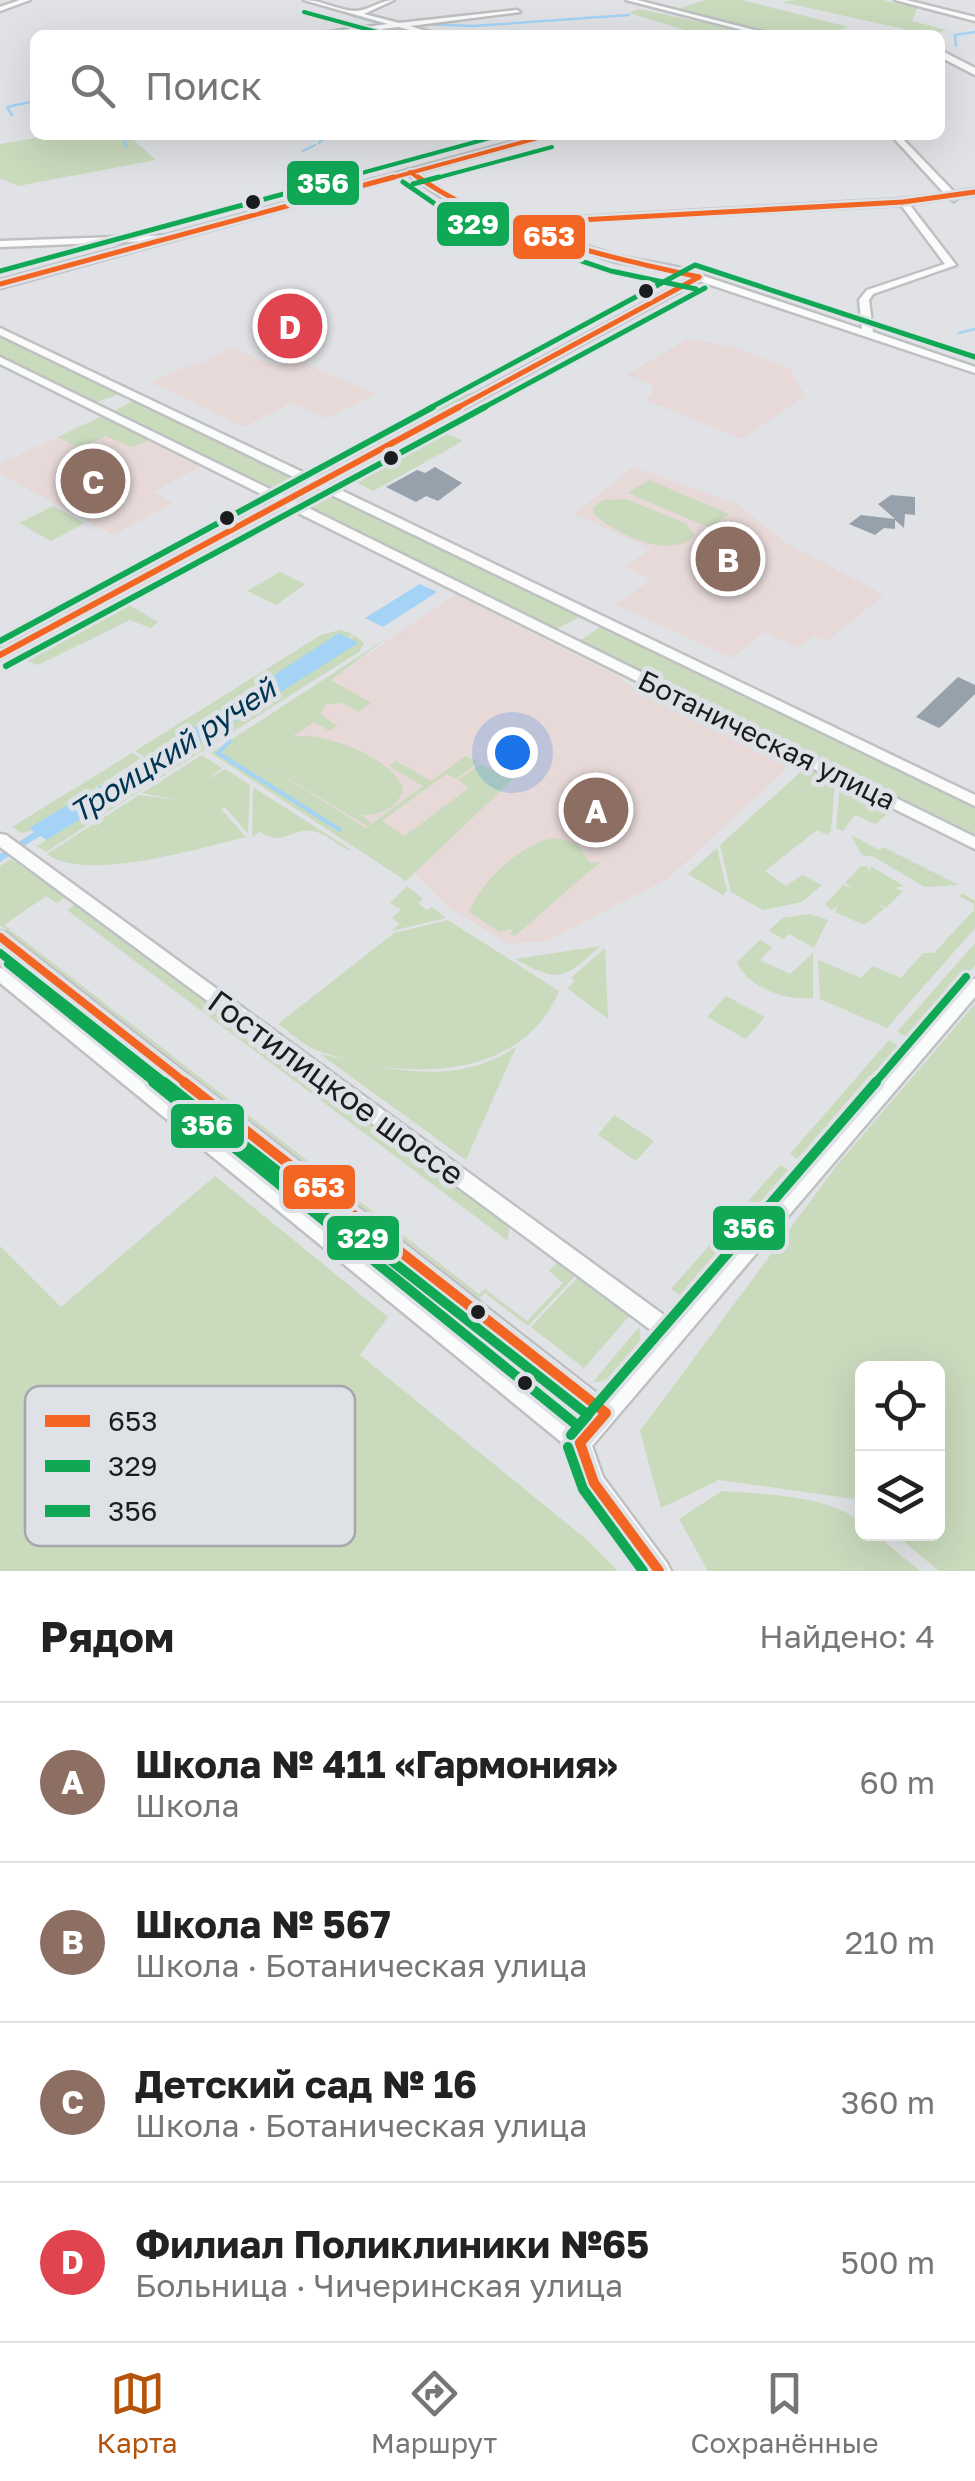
<!DOCTYPE html>
<html lang="ru">
<meta charset="utf-8">
<style>
:root{--surface:#fff;--page:#f2f2f2;--text:#222;--muted:#767676;--line:#e0e0e0;--accent:#b45309}
body{margin:0;font-family:"Golos Text",sans-serif;background:var(--page);color:var(--text)}
.controls{position:absolute;right:30px;bottom:30px;display:grid;overflow:hidden;border-radius:15px;box-shadow:0 10px 40px #0002}
.controls button{width:90px;height:90px;display:grid;place-items:center;padding:0;border:0;border-bottom:2px solid var(--line);background:var(--surface);color:var(--text);font:50px sans-serif}
.you{position:absolute;left:512px;top:752px;width:35px;height:35px;margin:-25px;border:8px solid #fff;border-radius:50%;background:#1a73e8;box-shadow:0 0 0 15px #1a73e833}
.badge{display:grid;place-items:center;width:65px;height:65px;border-radius:50%;background:var(--accent);color:#fff;font-size:32px;font-weight:700}
.pin{position:absolute;translate:-50% -50%;border:5px solid #fff;box-shadow:0 2px 10px #0006}
.list{margin:0;padding:0;list-style:none}
h2{display:flex;justify-content:space-between;align-items:center;height:130px;margin:0;padding:0 40px;font-size:42px}
h2 small{font-size:32px;font-weight:400;color:var(--muted)}
.list li{display:grid;grid-template-columns:65px 1fr auto;gap:30px;align-items:center;box-sizing:border-box;height:160px;padding:0 40px;border-top:2px solid var(--line)}
.list b{display:block;font-size:38px;white-space:nowrap}
.list p{margin:0;font-size:32px;white-space:nowrap;color:var(--muted)}
.list em{font-size:32px;font-style:normal;color:var(--muted)}
.icon{flex:none;width:55px;height:55px;fill:none;stroke:currentColor;stroke-width:2;stroke-linecap:round;stroke-linejoin:round}
.map{position:relative;flex:none;width:975px;height:1571px;overflow:hidden}
.search{position:absolute;background:var(--surface);box-shadow:0 10px 40px #0002;left:30px;right:30px;top:30px;height:110px;display:flex;align-items:center;gap:25px;box-sizing:border-box;padding:0 35px;border-radius:15px;color:var(--muted);font-size:38px}
.sheet{height:770px;background:var(--surface)}
nav{display:flex;justify-content:space-around;align-items:center;box-sizing:border-box;height:140px;border-top:2px solid var(--line);background:var(--surface);font-size:28px;color:var(--muted)}
nav a{display:grid;justify-items:center;gap:5px}
nav .on{color:var(--accent)}
.map>svg:first-child{display:block}
</style>
<div class="map">
<svg width="975" height="1571" viewBox="0 0 975 1571">
<rect width="100%" height="100%" fill="#e0e2e5"/>
<g fill="#e6d9d8">
<path d="M 688,339 L 730,346 L 790,368 L 805,396 L 742,439 L 645,400 L 652,395 L 653,385 L 627,374 Z"/>
<path d="M 233,348 L 275,366 L 295,360 L 376,394 L 326,418 L 291,403 L 244,427 L 150,382 L 193,364 L 208,363 L 204,360 Z"/>
<path d="M 100,417 L 201,466 L 153,492 L 173,503 L 113,535 L 0,474 L 0,464 Z"/>
<path d="M 633,467 L 737,504 L 785,542 L 884,595 L 827,641 L 814,635 L 798,648 L 765,632 L 732,658 L 615,604 L 651,580 L 625,567 L 651,549 L 574,514 Z"/>
<path d="M 456,594 L 623,678 L 621,681 L 790,765 L 669,878 L 546,941 L 509,944 L 448,907 L 393,852 L 231,748 Z"/>
</g>
<g fill="#c9dabd">
<path d="M 705,0 L 742,0 L 848,27 L 823,35 L 810,30 C 771,41 718,21 674,10 Z"/>
<path d="M 795,0 L 883,0 L 917,8 L 912,21 L 946,30 L 931,35 L 782,2 Z"/>
<path d="M 639,9 L 729,28 L 739,35 L 701,35 L 629,13 Z"/>
<path d="M 53,135 L 128,135 L 156,160 L 18,186 L 0,178 L 0,144 Z"/>
<path d="M 0,334 L 119,392 L 120,394 L 94,403 L 0,356 Z"/>
<path d="M 466,391 L 472,393 L 322,475 L 316,472 Z"/>
<path d="M 135,400 L 295,477 L 271,490 L 112,412 Z"/>
<path d="M 100,417 L 104,418 L 151,440 L 131,447 L 106,436 L 79,448 L 58,437 Z"/>
<path d="M 435,429 L 463,441 L 373,491 L 348,478 Z"/>
<path d="M 649,480 L 729,514 L 710,528 L 628,493 Z"/>
<path d="M 326,492 L 574,612 L 578,618 L 554,630 L 303,506 Z"/>
<path d="M 626,499 L 685,523 L 695,535 C 672,561 616,534 594,514 L 593,508 L 603,500 Z"/>
<path d="M 53,506 L 85,523 L 51,541 L 19,523 Z"/>
<path d="M 280,572 L 305,584 L 276,605 L 247,591 Z"/>
<path d="M 124,602 L 158,622 L 151,628 L 130,620 L 38,665 L 22,659 Z"/>
<path d="M 602,626 L 975,806 L 975,838 L 578,642 Z"/>
<path d="M 340,630 L 353,634 L 348,638 L 339,634 L 146,758 L 135,751 L 321,635 Z"/>
<path d="M 355,635 L 364,643 L 359,652 L 169,772 L 160,766 L 357,643 L 349,639 Z"/>
<path d="M 387,638 L 331,680 L 371,703 L 358,712 L 343,703 L 327,704 L 320,714 L 337,726 L 330,731 L 314,722 L 290,738 C 317,728 397,759 403,790 C 397,809 380,815 361,815 L 371,823 L 367,826 L 257,760 L 366,828 L 423,786 L 389,766 L 396,761 L 431,781 L 465,756 L 479,762 L 456,779 L 446,774 L 382,821 L 405,836 L 469,788 L 458,780 L 481,764 L 512,780 L 406,881 L 211,753 Z"/>
<path d="M 132,753 L 141,758 L 30,831 L 21,833 L 12,827 Z"/>
<path d="M 202,755 L 222,768 L 207,780 L 225,769 L 250,785 L 248,834 L 225,807 L 221,809 L 246,837 C 199,848 86,883 47,854 L 139,795 L 177,800 L 142,793 Z"/>
<path d="M 806,767 L 835,782 L 831,831 L 827,835 L 817,830 L 765,871 L 786,886 L 802,875 L 822,885 L 802,902 L 763,910 L 731,892 L 720,845 Z"/>
<path d="M 159,769 L 166,774 L 46,852 L 37,846 Z"/>
<path d="M 840,784 L 893,810 L 875,824 L 855,815 L 843,831 L 836,828 Z"/>
<path d="M 253,787 L 353,851 C 340,849 328,833 312,831 C 289,829 284,847 260,832 L 252,837 Z"/>
<path d="M 851,835 L 879,850 L 883,847 L 959,885 L 925,887 L 874,857 L 862,855 Z"/>
<path d="M 555,838 L 577,844 L 590,863 L 600,862 L 515,936 L 510,933 L 513,929 L 500,932 L 469,912 C 480,884 520,843 555,838 Z"/>
<path d="M 717,848 L 727,891 L 723,895 L 688,874 Z"/>
<path d="M 11,859 L 66,897 L 57,903 L 46,896 L 4,925 L 479,1294 L 485,1289 L 527,1321 L 563,1283 L 549,1271 L 558,1262 L 576,1275 L 528,1326 L 485,1293 L 479,1298 L 0,925 L 0,866 Z"/>
<path d="M 861,866 L 867,866 L 871,874 L 870,866 L 904,886 L 894,888 L 903,891 L 886,908 L 879,904 L 884,909 L 864,925 L 835,912 L 839,904 L 832,910 L 825,905 L 843,885 L 852,888 L 845,883 Z"/>
<path d="M 407,886 L 423,899 L 418,903 L 427,910 L 432,907 L 446,918 L 391,931 L 400,924 L 392,918 L 401,909 L 390,903 Z"/>
<path d="M 962,893 L 975,901 L 975,928 L 887,1028 L 820,999 L 818,960 L 861,978 L 872,966 L 901,978 L 923,953 L 934,953 L 974,910 L 974,904 L 959,896 Z"/>
<path d="M 75,904 L 509,1226 L 508,1241 L 67,910 Z"/>
<path d="M 810,914 L 828,920 L 814,948 L 789,934 L 783,939 L 769,931 L 782,918 Z"/>
<path d="M 448,920 L 559,991 C 519,1085 399,1080 316,1050 C 303,1045 290,1032 278,1024 L 394,933 Z"/>
<path d="M 760,940 L 772,947 L 760,960 L 790,974 L 813,953 L 813,998 C 788,1001 747,988 737,962 Z"/>
<path d="M 975,943 L 975,965 L 911,1039 L 897,1032 Z"/>
<path d="M 601,946 C 563,979 560,984 515,959 Z"/>
<path d="M 605,948 L 608,1019 L 567,988 L 575,981 L 571,978 Z"/>
<path d="M 0,949 L 128,1051 L 129,1055 L 119,1058 L 0,962 Z"/>
<path d="M 726,996 L 765,1017 L 746,1039 L 707,1017 Z"/>
<path d="M 975,1004 L 975,1571 L 939,1571 L 895,1534 L 938,1534 L 938,1368 L 862,1368 L 862,1505 L 855,1499 L 719,1480 L 661,1508 L 640,1431 L 838,1164 Z"/>
<path d="M 889,1040 L 902,1048 L 803,1163 L 790,1154 Z"/>
<path d="M 516,1047 L 466,1160 L 320,1054 C 389,1068 453,1089 516,1047 Z"/>
<path d="M 153,1076 L 160,1076 L 504,1350 L 495,1359 L 151,1083 Z"/>
<path d="M 614,1115 L 654,1141 L 636,1161 L 598,1135 Z"/>
<path d="M 780,1165 L 793,1173 L 685,1299 L 671,1289 Z"/>
<path d="M 215,1176 L 388,1317 L 360,1355 L 587,1540 L 618,1571 L 0,1571 L 0,1246 L 61,1307 Z"/>
<path d="M 578,1277 L 630,1315 L 584,1368 L 531,1327 Z"/>
<path d="M 639,1327 C 647,1352 619,1383 593,1382 Z"/>
<path d="M 511,1355 L 568,1401 L 568,1412 L 559,1411 L 502,1365 Z"/>
<path d="M 722,1491 C 766,1495 827,1494 862,1523 L 862,1534 L 875,1534 L 920,1571 L 708,1571 L 679,1519 Z"/>
</g>
<g fill="#a4d3f6">
<path d="M 420,584 L 437,592 L 383,627 L 365,618 Z"/>
<path d="M 339,633 L 358,643 L 166,765 L 162,763 L 156,767 L 159,769 L 47,840 L 40,836 L 0,862 L 0,854 L 34,832 L 29,828 L 144,760 Z"/>
</g>
<g fill="none" stroke-linecap="round" stroke-linejoin="round">
<g stroke="#a4d3f6" stroke-width="2.5">
<path d="M 354,16 L 387,25"/>
<path d="M 422,24 L 473,26 L 629,15"/>
<path d="M 395,27 L 424,35"/>
<path d="M 956,46 L 955,35 L 975,32"/>
<path d="M 12,115 L 7,107 L 35,101"/>
<path d="M 319,143 L 326,135"/>
<path d="M 127,147 L 124,142 L 132,135"/>
<path d="M 303,151 L 315,145"/>
<path d="M 959,333 L 975,329"/>
</g>
<path stroke="#a4d3f6" stroke-width="4" d="M 230,741 L 218,753 L 340,830"/>
</g>
<g fill="#96a1ac">
<path d="M 435,467 L 462,483 L 438,501 L 426,496 L 416,502 L 386,487 L 417,470 L 425,473 Z"/>
<path d="M 891,495 L 915,497 L 915,515 L 905,514 L 904,528 L 895,520 L 895,529 L 884,528 L 875,535 L 849,524 L 861,515 L 895,519 L 878,504 Z"/>
<path d="M 958,677 L 975,685 L 975,694 L 943,725 L 939,728 L 916,717 Z"/>
</g>
<g fill="none" stroke-linecap="round" stroke-linejoin="round">
<g stroke="#bfc0c2" stroke-width="5">
<g id="minor">
<path d="M 20,0 L 30,0 L 0,11 L 0,7 Z"/>
<path d="M 304,0 C 321,0 337,10 354,11 C 367,12 380,0 394,0 L 364,14 L 399,23 L 517,10 L 520,12 L 410,26 L 439,35 L 427,35 L 399,27 L 330,35 L 307,35 L 388,24 Z"/>
<path d="M 626,0 L 637,0 L 774,35 L 762,35 Z"/>
<path d="M 895,0 L 906,0 L 975,17 L 975,21 Z"/>
<path d="M 891,135 L 899,135 L 954,192 L 975,189 L 975,195 L 958,197 L 954,201 L 949,198 L 909,204 L 956,265 L 873,294 L 869,300 L 873,332 L 975,367 L 975,373 L 699,281 L 326,483 L 975,795 L 975,806 L 317,488 L 294,501 L 975,837 L 975,849 L 284,506 L 0,659 L 0,650 L 275,501 L 0,364 L 0,357 L 284,496 L 308,484 L 0,335 L 0,328 L 317,479 L 691,278 L 672,272 L 612,261 L 462,211 L 407,174 L 407,170 L 413,170 L 468,207 L 509,221 L 903,199 L 945,194 ZM 901,205 L 945,264 L 867,290 L 859,300 L 862,329 L 677,267 L 617,256 L 522,225 Z"/>
<path d="M 177,235 L 177,239 L 174,240 L 0,247 L 0,241 Z"/>
<path d="M 0,834 L 6,835 L 672,1321 L 969,980 L 975,979 L 975,997 L 592,1446 L 603,1477 L 667,1563 L 671,1571 L 645,1571 L 586,1491 L 571,1450 L 0,983 L 0,968 L 6,970 L 579,1428 L 591,1414 L 0,946 L 0,931 L 6,933 L 604,1399 L 659,1336 L 0,847 Z"/>
</g>
</g>
<g stroke="#bfc0c2" stroke-width="5">
<g id="major">
<path d="M 940,50 L 975,68 L 975,75 L 940,57 Z"/>
<path d="M 537,135 L 554,135 L 0,288 L 0,280 Z"/>
</g>
</g>
<use href="#minor" fill="#fafbfb" fill-rule="evenodd"/>
<use href="#major" fill="#fafbfb" fill-rule="evenodd"/>
<g stroke="#dee2e7" stroke-width="8">
<g id="bus-1-far4">
<path d="M 410,172 L 421,180"/>
<path d="M 384,180 L 549,135"/>
</g>
</g>
<g stroke="#dee2e7" stroke-width="10">
<g id="bus-1-far3">
<path d="M 418,177 C 499,233 603,256 699,277"/>
<path d="M 509,224 L 903,202 L 975,192"/>
<path d="M 0,284 L 394,177"/>
<path d="M 455,409 L 699,277"/>
</g>
</g>
<g stroke="#dee2e7" stroke-width="12">
<path id="bus-1-far2" d="M 0,655 L 459,407"/>
</g>
<g stroke="#dee2e7" stroke-width="15">
<path id="bus-1-far1" d="M 0,937 L 187,1084"/>
</g>
<g stroke="#dee2e7" stroke-width="18">
<g id="bus-1">
<path d="M 184,1082 L 606,1413 L 580,1443"/>
<path d="M 580,1443 L 594,1483 L 659,1571"/>
</g>
</g>
<g stroke="#dee2e7" stroke-width="8">
<g id="bus-2-far4">
<path d="M 304,12 L 388,35"/>
<path d="M 429,180 L 552,147"/>
</g>
</g>
<g stroke="#dee2e7" stroke-width="10">
<g id="bus-2-far3">
<path d="M 403,182 L 457,219 L 611,271 L 696,289"/>
<path d="M 413,184 L 439,177"/>
<path d="M 481,409 L 705,288"/>
</g>
</g>
<g stroke="#dee2e7" stroke-width="12">
<path id="bus-2-far2" d="M 6,666 L 485,407"/>
</g>
<g stroke="#dee2e7" stroke-width="15">
<path id="bus-2-far1" d="M 0,953 L 167,1084"/>
</g>
<g stroke="#dee2e7" stroke-width="18">
<g id="bus-2">
<path d="M 164,1082 L 588,1415 L 571,1435"/>
<path d="M 568,1447 L 583,1489 L 643,1571"/>
</g>
</g>
<g stroke="#dee2e7" stroke-width="8">
<path id="bus-3-far4" d="M 336,180 L 501,135"/>
</g>
<g stroke="#dee2e7" stroke-width="10">
<g id="bus-3-far3">
<path d="M 0,271 L 346,177"/>
<path d="M 428,409 L 695,265 L 975,357"/>
</g>
</g>
<g stroke="#dee2e7" stroke-width="12">
<path id="bus-3-far2" d="M 0,641 L 433,407"/>
</g>
<g stroke="#dee2e7" stroke-width="15">
<g id="bus-3-far1">
<path d="M 8,964 L 156,1084"/>
<path d="M 874,1084 L 966,977"/>
</g>
</g>
<g stroke="#dee2e7" stroke-width="18">
<path id="bus-3" d="M 153,1082 L 578,1426 L 876,1082"/>
</g>
<use href="#bus-1-far4" stroke="#f26522" stroke-width="4"/>
<use href="#bus-1-far3" stroke="#f26522" stroke-width="5"/>
<use href="#bus-1-far2" stroke="#f26522" stroke-width="6"/>
<use href="#bus-1-far1" stroke="#f26522" stroke-width="8"/>
<use href="#bus-1" stroke="#f26522" stroke-width="10"/>
<use href="#bus-2-far4" stroke="#10a855" stroke-width="4"/>
<use href="#bus-2-far3" stroke="#10a855" stroke-width="5"/>
<use href="#bus-2-far2" stroke="#10a855" stroke-width="6"/>
<use href="#bus-2-far1" stroke="#10a855" stroke-width="8"/>
<use href="#bus-2" stroke="#10a855" stroke-width="10"/>
<use href="#bus-3-far4" stroke="#10a855" stroke-width="4"/>
<use href="#bus-3-far3" stroke="#10a855" stroke-width="5"/>
<use href="#bus-3-far2" stroke="#10a855" stroke-width="6"/>
<use href="#bus-3-far1" stroke="#10a855" stroke-width="8"/>
<use href="#bus-3" stroke="#10a855" stroke-width="10"/>
</g>
<g fill="#1b1c1e" stroke="#dee2e7" stroke-width="4">
<circle cx="253" cy="202" r="9"/>
<circle cx="646" cy="291" r="9"/>
<circle cx="391" cy="458" r="9"/>
<circle cx="227" cy="518" r="9"/>
<circle cx="478" cy="1312" r="9"/>
<circle cx="525" cy="1383" r="9"/>
</g>
<g text-anchor="middle" stroke-width="10" stroke-linejoin="round" paint-order="stroke">
<g font-size="28" fill="#1b1c1e" stroke="#dee2e7">
<text transform="translate(767 740) rotate(26)" y="10">Ботаническая улица</text>
</g>
<g font-size="30" font-style="italic" fill="#003553" stroke="#dee2e7">
<text transform="translate(173 751) rotate(-33)" y="10">Троицкий ручей</text>
</g>
<g font-size="32" fill="#1b1c1e" stroke="#dee2e7">
<text transform="translate(336 1088) rotate(36)" y="11">Гостилицкое шоссе</text>
</g>
</g>
<rect x="25" y="1386" width="330" height="160" rx="15" fill="#dee2e7" stroke="#a4a7ab" stroke-width="2.5"/>
<rect x="45" y="1415" width="45" height="12" fill="#f26522"/>
<rect x="45" y="1460" width="45" height="12" fill="#10a855"/>
<rect x="45" y="1505" width="45" height="12" fill="#10a855"/>
<g font-size="28" fill="#1b1c1e">
<text x="108" y="1431">653</text>
<text x="108" y="1476">329</text>
<text x="108" y="1521">356</text>
</g>
<g stroke="#dee2e7" stroke-width="4">
<rect x="285" y="159" width="76" height="48" rx="10" fill="#10a855"/>
<rect x="435" y="200" width="76" height="48" rx="10" fill="#10a855"/>
<rect x="511" y="213" width="76" height="48" rx="10" fill="#f26522"/>
<rect x="169" y="1102" width="77" height="48" rx="10" fill="#10a855"/>
<rect x="281" y="1163" width="76" height="48" rx="10" fill="#f26522"/>
<rect x="711" y="1204" width="76" height="48" rx="10" fill="#10a855"/>
<rect x="325" y="1214" width="76" height="48" rx="10" fill="#10a855"/>
</g>
<g font-size="28" text-anchor="middle" font-weight="bold" fill="#fff">
<text x="323" y="193">356</text>
<text x="473" y="234">329</text>
<text x="549" y="246">653</text>
<text x="207" y="1135">356</text>
<text x="319" y="1197">653</text>
<text x="749" y="1238">356</text>
<text x="363" y="1248">329</text>
</g>
</svg>
<div class="controls">
<button><svg class="icon" aria-label="locate" viewBox="0 0 24 24"><circle cx="12" cy="12" r="6"/><path d="M12 2v4M12 18v4M2 12h4M18 12h4"/></svg></button>
<button><svg class="icon" aria-label="layers" viewBox="0 0 24 24"><path d="M12 4l9 5-9 5-9-5zM3 14l9 5 9-5"/></svg></button>
</div>
<div class="you"></div>
<div class="pin badge" style="left:596px;top:810px;background:#8d6e63">A</div>
<div class="pin badge" style="left:728px;top:559px;background:#8d6e63">B</div>
<div class="pin badge" style="left:93px;top:481px;background:#8d6e63">C</div>
<div class="pin badge" style="left:290px;top:326px;background:#e0444e">D</div>
<div class="search"><svg class="icon" aria-label="search" viewBox="0 0 24 24"><circle cx="10" cy="10" r="6"/><path d="M15 15l6 6"/></svg>Поиск</div>
</div>
<section class="sheet">
<h2>Рядом<small>Найдено: 4</small></h2>
<ul class="list">
<li><span class="badge" style="background:#8d6e63">A</span><div><b>Школа № 411 «Гармония»</b><p>Школа</p></div><em>60 m</em></li>
<li><span class="badge" style="background:#8d6e63">B</span><div><b>Школа № 567</b><p>Школа · Ботаническая улица</p></div><em>210 m</em></li>
<li><span class="badge" style="background:#8d6e63">C</span><div><b>Детский сад № 16</b><p>Школа · Ботаническая улица</p></div><em>360 m</em></li>
<li><span class="badge" style="background:#e0444e">D</span><div><b>Филиал Поликлиники №65</b><p>Больница · Чичеринская улица</p></div><em>500 m</em></li>
</ul>
</section>
<nav>
<a class="on"><svg class="icon" aria-label="map" viewBox="0 0 24 24"><path d="M3 6l6-2 6 2 6-2v14l-6 2-6-2-6 2zM9 4v14M15 6v14"/></svg>Карта</a>
<a><svg class="icon" aria-label="directions" viewBox="0 0 24 24"><path d="M12 3l9 9-9 9-9-9zM9 14v-3h6M13 9l2 2-2 2"/></svg>Маршрут</a>
<a><svg class="icon" aria-label="saved" viewBox="0 0 24 24"><path d="M7 4h10v16l-5-4-5 4z"/></svg>Сохранённые</a>
</nav>
